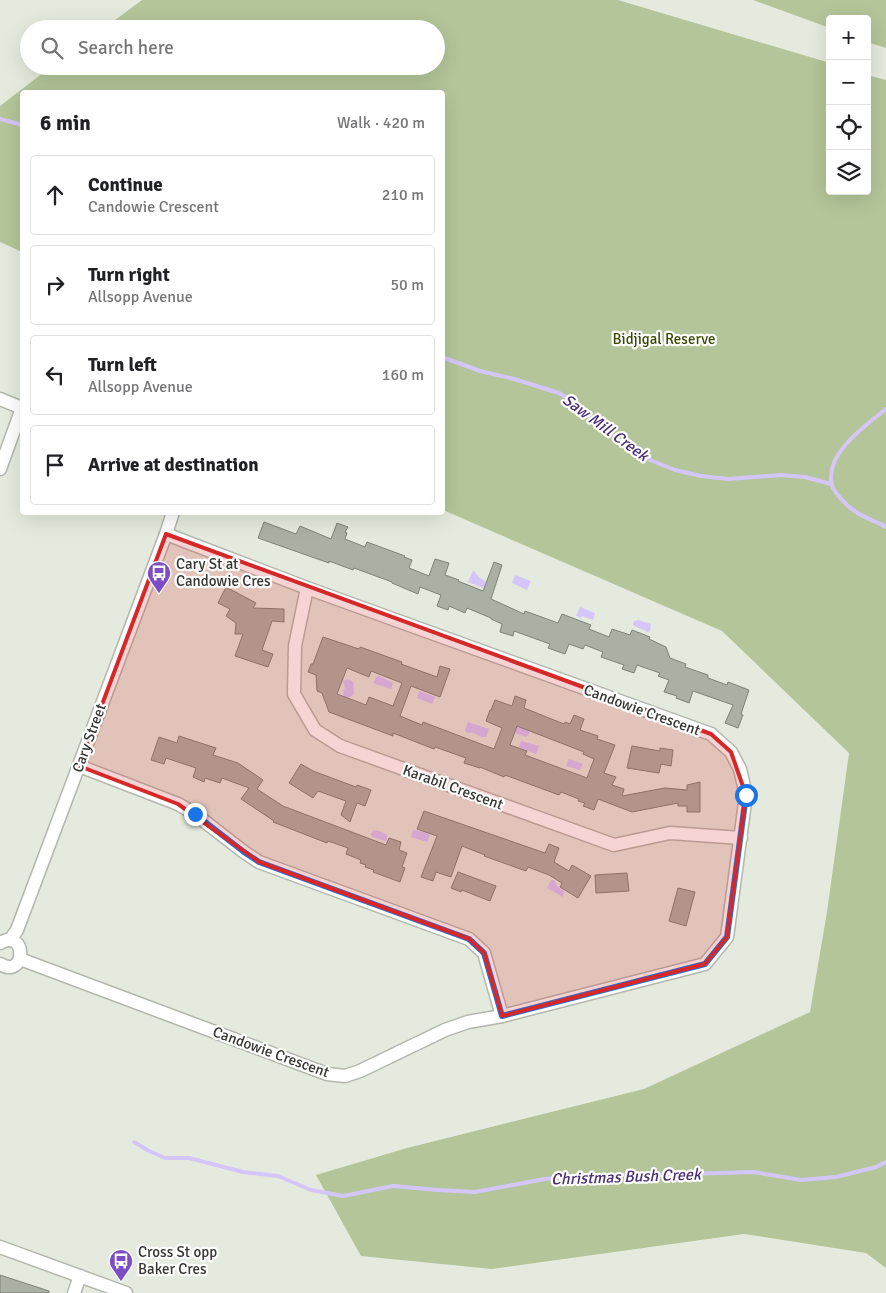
<!DOCTYPE html>
<meta charset="utf-8">
<style>
:root{--surface:#fff;--page:#f6f6f6;--text:#202124;--muted:#757577;--line:#e0e0e0}
body{margin:0;font-family:Signika,sans-serif;background:var(--page);color:var(--text)}
.controls{position:absolute;right:15px;top:15px;display:grid;overflow:hidden;border-radius:5px;box-shadow:0 5px 20px #0002}
.controls button{width:45px;height:45px;display:grid;place-items:center;padding:0;border:0;border-bottom:1px solid var(--line);background:var(--surface);color:var(--text);font:25px sans-serif}
.stop{position:absolute;width:15px;height:15px;margin:-11px;border:4px solid #1a73e8;border-radius:50%;background:#fff}
.stop.end{background:#1a73e8;border-color:#fff;box-shadow:0 1px 5px #0008}
.list{margin:0;padding:0;list-style:none}
h2{display:flex;justify-content:space-between;align-items:center;height:65px;margin:0;padding:0 20px;font-size:21px}
h2 small{font-size:16px;font-weight:400;color:var(--muted)}
.list li{display:grid;grid-template-columns:32px 1fr auto;gap:15px;align-items:center;box-sizing:border-box;height:80px;margin:0 10px 10px;padding:0 10px;border:1px solid var(--line);border-radius:5px}
.list b{display:block;font-size:19px;white-space:nowrap}
.list p{margin:0;font-size:16px;white-space:nowrap;color:var(--muted)}
.list em{font-size:16px;font-style:normal;color:var(--muted)}
.icon{flex:none;width:28px;height:28px;fill:none;stroke:currentColor;stroke-width:2;stroke-linecap:round;stroke-linejoin:round}
.map{position:relative;flex:none;width:886px;height:1293px;overflow:hidden}
.search{position:absolute;background:var(--surface);box-shadow:0 5px 20px #0002;left:20px;top:20px;width:425px;height:55px;display:flex;align-items:center;gap:12px;box-sizing:border-box;padding:0 18px;border-radius:28px;color:var(--muted);font-size:19px}
.panel{position:absolute;background:var(--surface);box-shadow:0 5px 20px #0002;left:20px;top:90px;width:425px;height:425px;border-radius:5px}
.map>svg:first-child{display:block}
</style>
<div class="map">
<svg width="886" height="1293" viewBox="0 0 886 1293">
<rect width="100%" height="100%" fill="#e5eade"/>
<g fill="#b4c599">
<path d="M 142,0 L 618,0 L 830,63 L 830,191 L 867,191 L 867,75 L 886,80 L 886,1268 L 866,1253 L 744,1234 L 492,1269 L 361,1256 L 316,1175 L 407,1148 L 644,1089 L 810,1012 L 827,912 L 849,753 L 722,631 L 443,510 L 442,92 L 22,92 L 22,252 L 0,242 L 0,106 L 52,66 L 436,66 L 436,29 L 103,29 Z"/>
<path d="M 753,0 L 886,0 L 886,48 L 867,42 L 867,19 L 830,19 L 830,28 Z"/>
</g>
<g fill="#d5c6fa">
<path d="M 473,570 L 480,578 L 486,582 L 483,588 L 468,582 Z"/>
<path d="M 515,575 L 531,581 L 527,590 L 512,583 Z"/>
<path d="M 580,607 L 595,613 L 593,620 L 582,616 L 581,618 L 576,616 Z"/>
<path d="M 638,620 L 651,624 L 650,631 L 648,632 C 643,629 637,628 633,625 L 634,621 Z"/>
<path d="M 379,676 L 393,683 L 391,689 L 373,683 L 376,677 Z"/>
<path d="M 348,679 L 353,682 L 354,693 L 352,696 L 348,698 L 344,697 L 343,691 L 345,688 L 343,681 Z"/>
<path d="M 419,691 L 435,697 L 432,704 L 417,698 Z"/>
<path d="M 468,722 L 489,729 L 486,737 L 482,737 L 471,732 L 469,733 L 466,732 L 465,730 Z"/>
<path d="M 513,724 L 529,729 L 529,734 L 526,737 L 510,731 Z"/>
<path d="M 521,741 L 539,746 L 536,754 L 519,747 Z"/>
<path d="M 569,759 L 583,764 L 580,770 L 566,766 Z"/>
<path d="M 374,830 L 379,831 L 387,835 L 387,840 L 385,841 L 372,837 L 371,833 Z"/>
<path d="M 413,830 L 424,832 L 430,835 L 427,842 L 411,837 Z"/>
<path d="M 551,880 L 554,880 L 557,886 L 564,891 L 563,897 L 547,888 Z"/>
</g>
<g fill="none" stroke-linecap="round" stroke-linejoin="round">
<g stroke="#d5c6fa" stroke-width="4">
<path d="M 0,119 L 22,125"/>
<path d="M 442,357 L 480,371 L 514,379 L 559,393 L 575,403 L 597,423 L 624,444 L 650,460 L 675,470 L 701,476 L 728,479 L 781,475 L 805,477 L 831,484"/>
<path d="M 886,409 C 865,426 824,454 832,485 C 833,491 841,499 846,504 C 856,515 873,520 886,527"/>
<path d="M 134,1142 L 147,1150 L 165,1158 L 189,1158 L 243,1172 L 278,1176 L 311,1190 L 343,1196 L 393,1186 L 438,1190 L 475,1192 L 545,1179 L 595,1175 L 657,1175 L 753,1172 L 801,1180 L 836,1177 L 876,1167 L 886,1162"/>
</g>
</g>
<g fill="#abb0a4" stroke="#7e8278" fill-rule="evenodd">
<path d="M 264,522 L 296,534 L 300,526 L 331,539 L 337,523 L 348,527 L 345,532 L 347,533 L 345,539 L 365,547 L 367,542 L 405,556 L 404,557 L 412,560 L 409,568 L 429,576 L 435,559 L 449,563 L 445,575 L 459,580 L 458,581 L 483,591 L 494,562 L 502,565 L 491,599 L 524,614 L 525,611 L 558,623 L 562,614 L 591,625 L 589,629 L 609,637 L 612,629 L 630,635 L 632,630 L 650,637 L 649,639 L 666,647 L 670,658 L 686,664 L 685,667 L 708,675 L 708,678 L 727,685 L 728,682 L 749,690 L 741,714 L 743,715 L 738,728 L 725,723 L 733,705 L 693,691 L 689,703 L 676,698 L 677,696 L 664,692 L 669,680 L 658,676 L 660,673 L 637,665 L 634,673 L 622,669 L 624,665 L 601,657 L 603,652 L 585,645 L 583,649 L 569,644 L 565,654 L 548,648 L 550,644 L 514,631 L 513,636 L 500,632 L 502,624 L 491,619 L 491,618 L 467,608 L 465,613 L 449,606 L 448,610 L 437,606 L 441,595 L 420,587 L 418,594 L 392,583 L 392,582 L 354,568 L 353,570 L 329,561 L 329,563 L 258,538 Z"/>
<path d="M 226,587 L 256,603 L 253,608 L 284,609 L 284,622 L 272,621 L 262,650 L 273,654 L 268,667 L 235,656 L 243,634 L 235,634 L 236,623 L 226,616 L 230,609 L 218,603 Z"/>
<path d="M 323,637 L 359,649 L 360,647 L 402,662 L 401,664 L 437,677 L 440,666 L 450,669 L 440,697 L 411,686 L 400,716 L 422,725 L 423,722 L 494,749 L 502,728 L 486,721 L 490,710 L 491,710 L 495,700 L 512,706 L 515,696 L 526,700 L 524,708 L 564,724 L 565,722 L 570,724 L 574,715 L 584,719 L 580,730 L 598,736 L 597,739 L 615,745 L 604,773 L 616,777 L 612,785 L 624,789 L 622,796 L 665,788 L 687,790 L 687,785 L 700,782 L 700,812 L 687,812 L 687,806 L 678,806 L 678,803 L 632,812 L 598,799 L 594,810 L 583,806 L 585,803 L 578,801 L 579,799 L 561,792 L 559,795 L 505,775 L 504,777 L 480,767 L 480,768 L 464,763 L 466,758 L 435,747 L 434,749 L 393,733 L 393,736 L 329,712 L 322,693 L 317,691 L 316,675 L 308,672 L 311,664 L 313,664 ZM 347,668 L 369,677 L 371,671 L 402,683 L 393,706 L 369,697 L 366,705 L 337,694 ZM 517,726 L 584,752 L 583,754 L 594,759 L 587,778 L 525,755 L 527,751 L 510,745 Z"/>
<path d="M 179,736 L 216,748 L 213,755 L 238,763 L 263,780 L 257,789 L 283,806 L 386,845 L 389,838 L 401,842 L 399,850 L 407,853 L 402,867 L 405,868 L 400,882 L 373,872 L 374,870 L 365,867 L 366,865 L 360,863 L 361,860 L 346,854 L 348,848 L 328,841 L 327,843 L 273,822 L 274,821 L 241,799 L 249,788 L 222,778 L 220,783 L 205,778 L 204,782 L 193,777 L 196,768 L 166,758 L 164,764 L 151,760 L 159,737 L 177,743 Z"/>
<path d="M 632,746 L 660,751 L 660,748 L 673,750 L 671,766 L 661,764 L 659,773 L 627,768 Z"/>
<path d="M 301,764 L 313,771 L 356,787 L 357,785 L 371,790 L 365,806 L 357,803 L 350,822 L 341,815 L 346,801 L 318,791 L 313,798 L 289,783 Z"/>
<path d="M 424,811 L 545,853 L 549,844 L 559,848 L 554,862 L 569,871 L 572,865 L 591,876 L 578,898 L 560,887 L 562,883 L 549,875 L 528,867 L 526,871 L 484,856 L 485,855 L 462,846 L 451,877 L 436,872 L 433,881 L 421,877 L 437,836 L 417,829 Z"/>
<path d="M 458,872 L 496,886 L 490,901 L 462,890 L 461,892 L 451,888 Z"/>
<path d="M 627,873 L 629,891 L 596,893 L 595,875 Z"/>
<path d="M 678,888 L 695,892 L 686,926 L 669,921 Z"/>
<path d="M 0,1275 L 49,1291 L 49,1293 L 0,1293 Z"/>
</g>
<g fill="none" stroke-linecap="round" stroke-linejoin="round">
<g stroke="#b3b7ac" stroke-width="15">
<g id="minor">
<path d="M 0,399 L 22,408"/>
<path d="M 0,469 L 22,408"/>
<path d="M 307,588 L 295,646 L 294,694 L 315,730 L 340,746 L 614,845 L 670,833 L 741,838"/>
<path d="M 79,766 L 178,804 L 195,814 L 244,852 L 259,862 L 469,939 L 484,953 L 502,1016"/>
<path d="M 10,940 L 17,930 L 166,534 L 173,512"/>
<path d="M 0,943 C 27,927 27,980 0,964"/>
<path d="M 20,959 L 327,1074 L 345,1076 L 360,1071 L 445,1030 L 468,1022 L 502,1016 L 705,964 L 727,937 L 746,795 L 740,769 L 731,752 L 711,734 L 307,588 L 166,534"/>
<path d="M 0,1247 L 126,1293"/>
<path d="M 74,1293 L 80,1276"/>
</g>
</g>
<use href="#minor" stroke="#fff" stroke-width="12"/>
</g>
<g fill="none" stroke-linecap="round" stroke-linejoin="round">
<path stroke="#1a73e8" stroke-width="6" d="M 195,814 L 244,852 L 259,862 L 469,939 L 484,953 L 502,1016 L 705,964 L 727,937 L 746,795"/>
</g>
<path fill="#d62828" fill-opacity="0.2" stroke="#d62828" stroke-width="4" stroke-linejoin="round" d="M 166,534 L 711,734 L 731,752 L 746,795 L 727,937 L 705,964 L 502,1016 L 484,953 L 469,939 L 259,862 L 178,804 L 79,766 Z"/>
<defs>
<g id="bus-pin" transform="scale(1.25)"><path d="M0 17L-7.5 6A9.5 9.5 0 1 1 7.5 6Z" fill="#7c4dc5" stroke="#fff"/><path d="M-5-6H5V4H4V6H2V4H-2V6H-4V4H-5ZM-3.5-4V0h7V-4ZM-3.5 1.2v1.5H-2V1.2ZM2 1.2v1.5H3.5V1.2Z" fill="#fff"/></g>
</defs>
<g fill-rule="evenodd">
<use href="#bus-pin" x="159" y="573"/>
<use href="#bus-pin" x="121" y="1261"/>
</g>
<g text-anchor="middle" stroke-width="4.5" stroke-linejoin="round" paint-order="stroke">
<g font-size="15" fill="#374a00" stroke="#fff">
<text x="664" y="344">Bidjigal Reserve</text>
</g>
<g font-size="15" fill="#353632" stroke="#fff" text-anchor="start">
<text x="176" y="569">Cary St at<tspan x="176" dy="17">Candowie Cres</tspan></text>
<text x="138" y="1257">Cross St opp<tspan x="138" dy="17">Baker Cres</tspan></text>
</g>
<g font-size="15" fill="#353632" stroke="#fff">
<text transform="translate(642 710) rotate(20)" y="5">Candowie Crescent</text>
<text transform="translate(89 738) rotate(-70)" y="5">Cary Street</text>
<text transform="translate(453 787) rotate(20)" y="5">Karabil Crescent</text>
<text transform="translate(271 1052) rotate(20)" y="5">Candowie Crescent</text>
</g>
<g font-size="16" font-style="italic" fill="#4a2e77" stroke="#fff">
<text transform="translate(606 427) rotate(36)" y="6">Saw Mill Creek</text>
<text transform="translate(626 1176) rotate(-2)" y="6">Christmas Bush Creek</text>
</g>
</g>
</svg>
<div class="controls">
<button>+</button>
<button>−</button>
<button><svg class="icon" aria-label="locate" viewBox="0 0 24 24"><circle cx="12" cy="12" r="6"/><path d="M12 2v4M12 18v4M2 12h4M18 12h4"/></svg></button>
<button><svg class="icon" aria-label="layers" viewBox="0 0 24 24"><path d="M12 4l9 5-9 5-9-5zM3 14l9 5 9-5"/></svg></button>
</div>
<div class="stop" style="left:746px;top:795px"></div>
<div class="stop end" style="left:195px;top:814px"></div>
<div class="search"><svg class="icon" aria-label="search" viewBox="0 0 24 24"><circle cx="10" cy="10" r="6"/><path d="M15 15l6 6"/></svg>Search here</div>
<section class="panel">
<h2>6 min<small>Walk · 420 m</small></h2>
<ul class="list">
<li><svg class="icon" aria-label="ahead" viewBox="0 0 24 24"><path d="M12 20V5M6 11l6-6 6 6"/></svg><div><b>Continue</b><p>Candowie Crescent</p></div><em>210 m</em></li>
<li><svg class="icon" aria-label="right" viewBox="0 0 24 24"><path d="M7 20v-9h11M14 6l5 5-5 5"/></svg><div><b>Turn right</b><p>Allsopp Avenue</p></div><em>50 m</em></li>
<li><svg class="icon" aria-label="left" viewBox="0 0 24 24"><path d="M17 20v-9H6M10 6l-5 5 5 5"/></svg><div><b>Turn left</b><p>Allsopp Avenue</p></div><em>160 m</em></li>
<li><svg class="icon" aria-label="arrive" viewBox="0 0 24 24"><path d="M6 21V4h12l-3 4 3 4H6"/></svg><div><b>Arrive at destination</b></div></li>
</ul>
</section>
</div>
